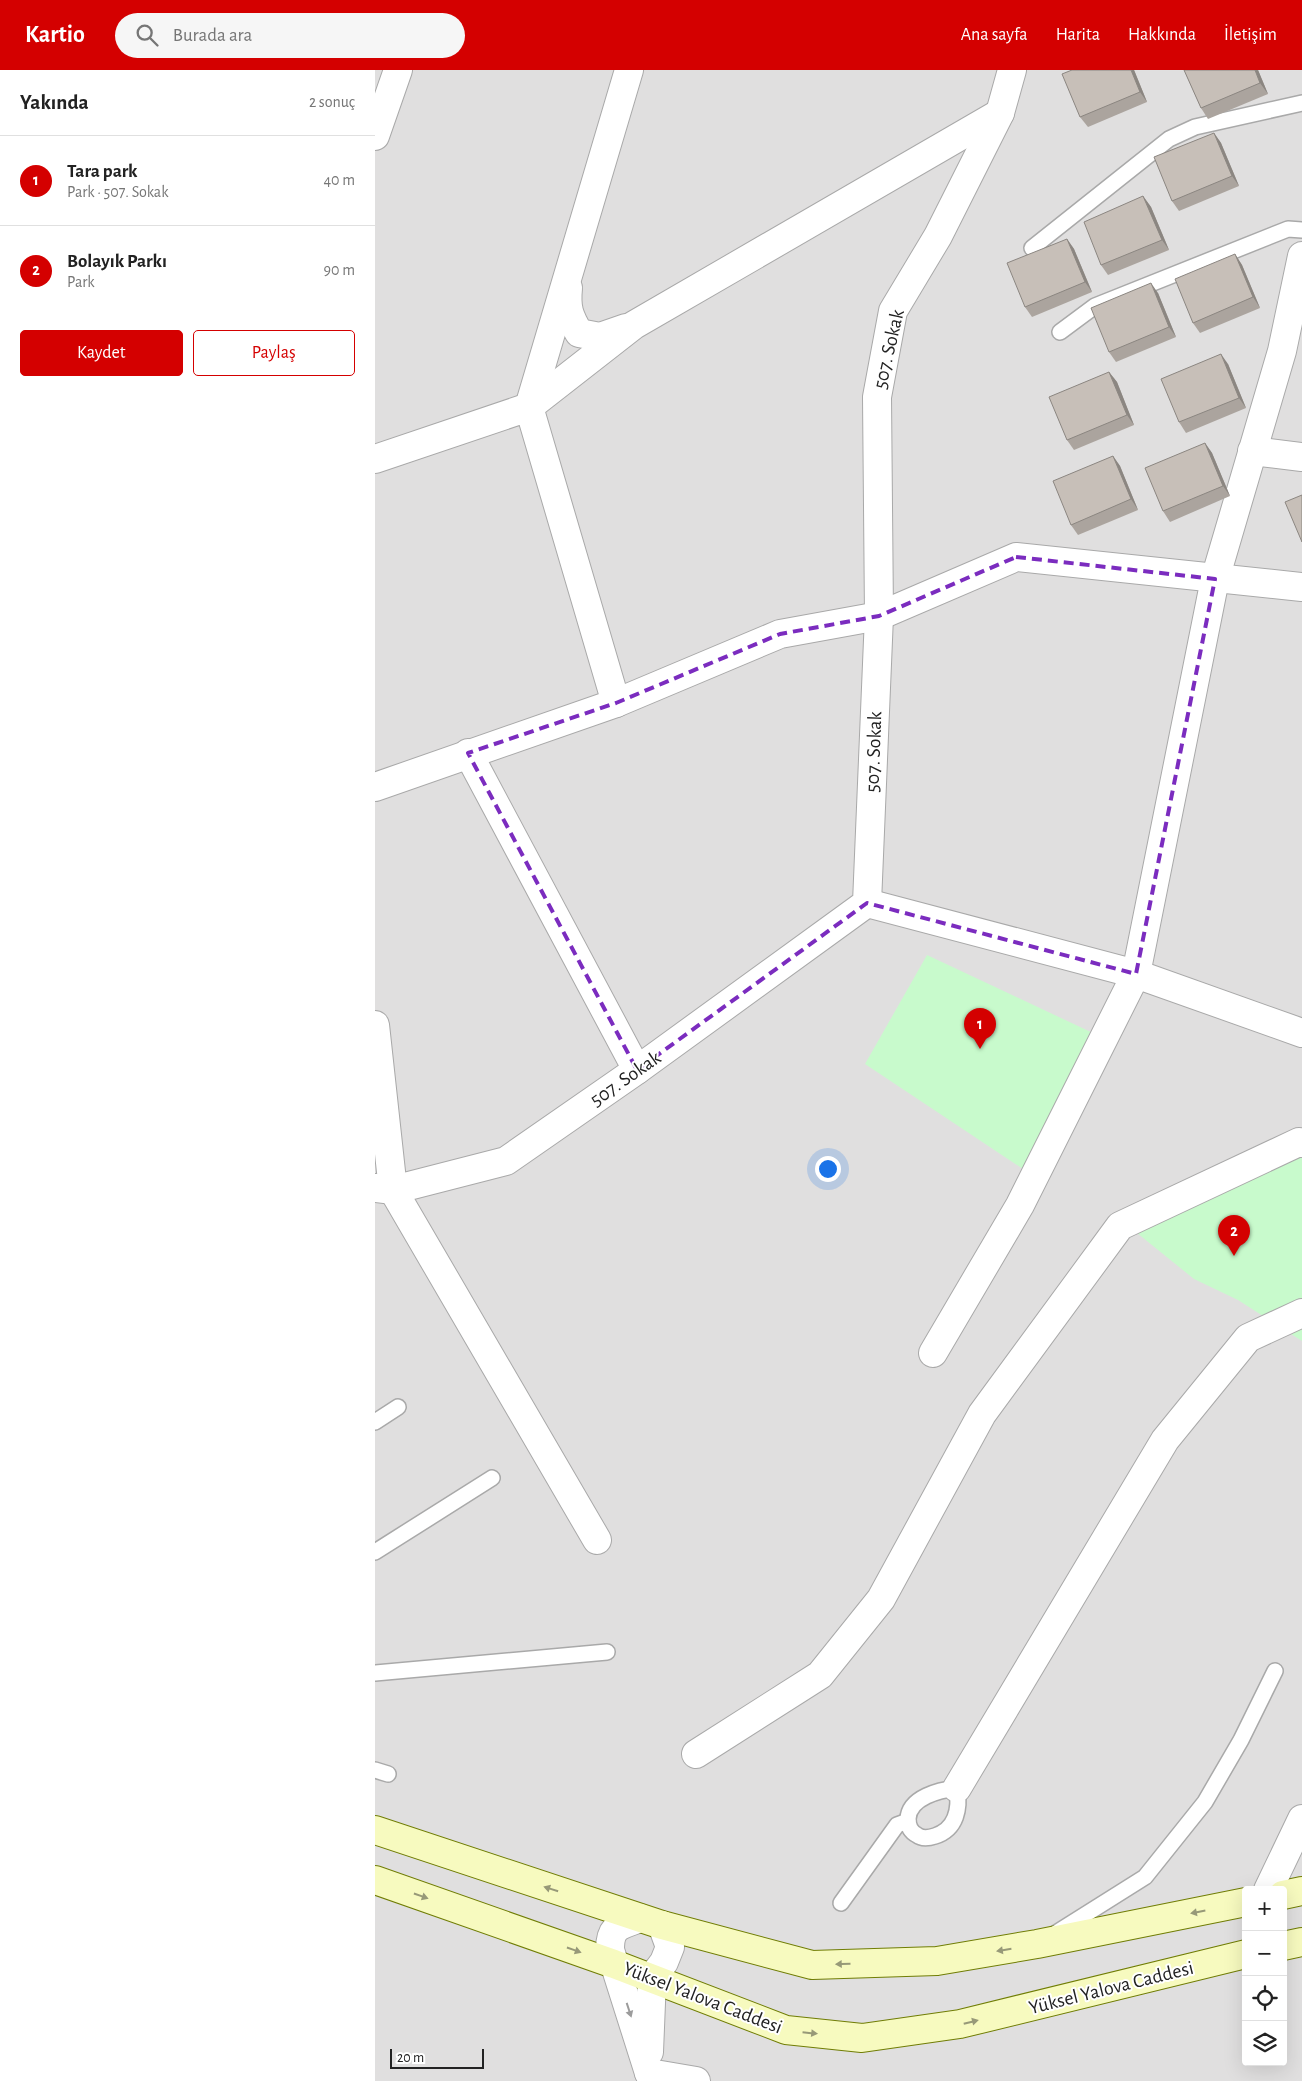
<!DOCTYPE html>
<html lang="tr">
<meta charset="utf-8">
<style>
:root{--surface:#fff;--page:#f6f6f6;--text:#222;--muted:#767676;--line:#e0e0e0;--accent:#d40000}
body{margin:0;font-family:"Alegreya Sans",sans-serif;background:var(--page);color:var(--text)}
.controls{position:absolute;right:15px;bottom:15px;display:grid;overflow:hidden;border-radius:5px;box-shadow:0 5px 20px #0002}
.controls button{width:45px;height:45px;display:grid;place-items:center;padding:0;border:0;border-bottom:1px solid var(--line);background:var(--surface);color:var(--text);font:25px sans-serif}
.scale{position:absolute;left:15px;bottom:12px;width:94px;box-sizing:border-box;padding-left:5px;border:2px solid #222;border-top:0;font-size:14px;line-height:18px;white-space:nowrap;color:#222;-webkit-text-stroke:4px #fff;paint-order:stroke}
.you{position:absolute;left:452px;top:1098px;width:18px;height:18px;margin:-12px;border:4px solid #fff;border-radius:50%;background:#1a73e8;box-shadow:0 0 0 8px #1a73e833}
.badge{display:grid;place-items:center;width:32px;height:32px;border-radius:50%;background:var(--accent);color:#fff;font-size:16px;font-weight:700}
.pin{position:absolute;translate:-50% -41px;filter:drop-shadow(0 1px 2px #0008)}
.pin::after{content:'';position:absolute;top:26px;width:18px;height:15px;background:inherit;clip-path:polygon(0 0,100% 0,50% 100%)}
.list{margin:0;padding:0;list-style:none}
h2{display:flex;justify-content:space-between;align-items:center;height:65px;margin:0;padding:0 20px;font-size:21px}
h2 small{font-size:16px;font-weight:400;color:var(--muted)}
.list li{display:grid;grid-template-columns:32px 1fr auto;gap:15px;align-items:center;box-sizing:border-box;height:90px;padding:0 20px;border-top:1px solid var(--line)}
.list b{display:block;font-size:19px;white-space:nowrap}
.list p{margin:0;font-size:16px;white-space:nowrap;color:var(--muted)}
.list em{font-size:16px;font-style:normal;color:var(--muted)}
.actions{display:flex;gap:10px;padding:15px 20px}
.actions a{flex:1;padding:11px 0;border:1px solid var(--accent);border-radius:5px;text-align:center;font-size:18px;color:var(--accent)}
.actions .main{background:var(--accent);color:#fff}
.icon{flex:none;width:28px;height:28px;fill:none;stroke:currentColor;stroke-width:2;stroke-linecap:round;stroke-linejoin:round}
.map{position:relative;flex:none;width:927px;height:2011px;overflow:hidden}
header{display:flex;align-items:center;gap:30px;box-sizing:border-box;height:70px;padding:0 25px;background:var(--accent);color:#fff}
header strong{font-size:24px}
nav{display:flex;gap:28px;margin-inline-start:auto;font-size:18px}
.search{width:350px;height:45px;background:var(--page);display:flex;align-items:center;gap:12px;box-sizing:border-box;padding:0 18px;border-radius:28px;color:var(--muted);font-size:19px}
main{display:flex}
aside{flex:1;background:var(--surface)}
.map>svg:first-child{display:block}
</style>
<header>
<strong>Kartio</strong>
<div class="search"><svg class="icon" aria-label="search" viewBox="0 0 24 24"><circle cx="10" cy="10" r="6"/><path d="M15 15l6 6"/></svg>Burada ara</div>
<nav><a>Ana sayfa</a><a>Harita</a><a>Hakkında</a><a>İletişim</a></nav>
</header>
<main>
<aside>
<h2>Yakında<small>2 sonuç</small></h2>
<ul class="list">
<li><span class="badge">1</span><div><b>Tara park</b><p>Park · 507. Sokak</p></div><em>40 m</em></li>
<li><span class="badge">2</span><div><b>Bolayık Parkı</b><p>Park</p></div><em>90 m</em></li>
</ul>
<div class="actions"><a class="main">Kaydet</a><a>Paylaş</a></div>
</aside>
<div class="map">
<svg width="927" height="2011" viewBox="0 0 927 2011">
<rect width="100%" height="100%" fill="#f2efe9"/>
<path fill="#e0dfdf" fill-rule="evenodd" d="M 0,0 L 927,0 L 927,2011 L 0,2011 ZM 871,1820 L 908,1820 L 908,1992 L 871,1992 Z"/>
<g fill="#c8facc">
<path d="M 552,885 L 720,964 L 651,1101 L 490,994 Z"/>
<path d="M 927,1081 L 927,1271 L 863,1230 L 819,1209 L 762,1163 Z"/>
</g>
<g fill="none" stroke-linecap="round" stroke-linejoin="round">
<g stroke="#a9a9a9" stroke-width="18">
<g id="service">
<path d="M 657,178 L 794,69 L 820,57 L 927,33"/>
<path d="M 685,262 L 720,236 L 913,159 L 927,160"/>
<path d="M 0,1352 L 23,1337"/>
<path d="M 0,1482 L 117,1408"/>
<path d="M 0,1603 L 232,1582"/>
<path d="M 0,1700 L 13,1704"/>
<path d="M 582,1718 C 585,1738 582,1759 560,1766 C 554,1768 547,1769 542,1765 C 536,1762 533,1756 533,1749 C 534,1727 565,1720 582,1718 Z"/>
<path d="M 466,1833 L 522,1755 L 533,1751"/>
<path d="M 681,1863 L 770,1807 L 830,1732 L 866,1670 L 900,1601"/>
</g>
</g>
<g stroke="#a9a9a9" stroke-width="30">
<g id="minor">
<path d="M 0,66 L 23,0"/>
<path d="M 193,218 C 191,238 194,246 204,263 L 225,267 L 251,258"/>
<path d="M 154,337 L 259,255 L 625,43"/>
<path d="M 154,337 L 254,0"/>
<path d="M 877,381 L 927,387"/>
<path d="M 0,389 L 154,337 L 241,633"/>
<path d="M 93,683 L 262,1000"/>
<path d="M 0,717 L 241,633 L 405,564 L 504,546 L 641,487 L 927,517"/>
<path d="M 492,833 L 761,904 L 927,963"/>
<path d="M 0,955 L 18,1120 L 222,1470"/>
<path d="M 0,1118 L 18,1120 L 131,1091 L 262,1000 L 492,833 L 504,546 L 502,327 L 518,241 L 563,166 L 625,43 L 637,0"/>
<path d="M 558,1283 L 645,1135 L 761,904 L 840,509 L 907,281 L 927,186"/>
<path d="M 321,1684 L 445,1605 L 506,1529 L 607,1344 L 745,1156 L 924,1072 L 927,1073"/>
<path d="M 582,1718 L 790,1370 L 873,1268 L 927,1243"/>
<path d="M 893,1820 L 927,1749"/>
<path d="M 265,1848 C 245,1856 235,1855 235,1880 L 274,2003"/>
<path d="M 274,1982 L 277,1908 L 289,1892 L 295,1877 L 287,1855"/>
<path d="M 274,2003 L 321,2011"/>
</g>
</g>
<g stroke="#707d05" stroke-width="30">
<g id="secondary">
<path d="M 0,1760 L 287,1855 L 437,1895 L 562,1891 L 662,1874 L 871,1832"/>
<path d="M 0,1810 L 239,1894 L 411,1960 L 487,1968 L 585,1954 L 871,1884"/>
<path d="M 908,1825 L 927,1821"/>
<path d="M 908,1876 L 927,1872"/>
</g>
</g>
<use href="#service" stroke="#fff" stroke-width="15"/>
<use href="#minor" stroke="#fff" stroke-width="28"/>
<use href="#secondary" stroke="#f7fabf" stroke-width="28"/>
</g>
<g fill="#aba49e">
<path d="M 759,0 L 772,32 L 713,57 L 705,47 Z"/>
<path d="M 809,0 L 883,0 L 893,24 L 833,49 L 826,38 Z"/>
<path d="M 839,63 L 846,73 L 864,116 L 804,141 L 797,131 Z"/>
<path d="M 768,126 L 776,137 L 794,180 L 733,205 L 726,195 Z"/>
<path d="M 692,169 L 699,179 L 717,222 L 657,247 L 650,237 Z"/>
<path d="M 860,184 L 867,195 L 885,238 L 825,263 L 818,253 Z"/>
<path d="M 783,223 L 801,267 L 741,292 L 734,282 Z"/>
<path d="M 853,294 L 871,338 L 811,363 L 804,352 Z"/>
<path d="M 734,302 L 742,312 L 759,355 L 699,380 L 692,370 Z"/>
<path d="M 830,373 L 837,383 L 855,426 L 795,452 L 788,441 Z"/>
<path d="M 738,386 L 745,396 L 763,440 L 703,465 L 696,455 Z"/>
</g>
<g fill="#8b8681">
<path d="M 756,0 L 759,0 L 772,32 L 765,22 Z"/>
<path d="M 880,0 L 883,0 L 893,24 L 885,13 Z"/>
<path d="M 839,63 L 846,73 L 864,116 L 857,106 Z"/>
<path d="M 768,126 L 776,137 L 794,180 L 787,170 Z"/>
<path d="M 692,169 L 699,179 L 717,222 L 710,212 Z"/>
<path d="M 860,184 L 867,195 L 885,238 L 878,227 Z"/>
<path d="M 776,213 L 783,223 L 801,267 L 794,257 Z"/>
<path d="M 846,284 L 853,294 L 871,338 L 864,328 Z"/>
<path d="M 734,302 L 742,312 L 759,355 L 752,345 Z"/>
<path d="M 830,373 L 837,383 L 855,426 L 848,416 Z"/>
<path d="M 738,386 L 745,396 L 763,440 L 756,429 Z"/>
</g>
<g fill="#c7bfb8" stroke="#8b8681">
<path d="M 697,0 L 756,0 L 765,22 L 705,47 L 687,4 Z"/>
<path d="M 809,0 L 880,0 L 885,13 L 826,38 Z"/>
<path d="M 839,63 L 857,106 L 797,131 L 779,87 Z"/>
<path d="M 768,126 L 787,170 L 726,195 L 709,152 Z"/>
<path d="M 692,169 L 710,212 L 650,237 L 632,193 Z"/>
<path d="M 860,184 L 878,227 L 818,253 L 800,209 Z"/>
<path d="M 776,213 L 794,257 L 734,282 L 716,238 Z"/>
<path d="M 846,284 L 864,328 L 804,352 L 786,309 Z"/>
<path d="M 734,302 L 752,345 L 692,370 L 674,327 Z"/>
<path d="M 830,373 L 848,416 L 788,441 L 770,398 Z"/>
<path d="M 738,386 L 756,429 L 696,455 L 678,411 Z"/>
<path d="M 927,425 L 927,472 L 910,432 Z"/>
</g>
<defs><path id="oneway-solid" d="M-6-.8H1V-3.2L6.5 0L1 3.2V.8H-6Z" transform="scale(1.25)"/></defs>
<g fill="#979978">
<use href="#oneway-solid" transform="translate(176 1819) rotate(-162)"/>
<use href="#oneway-solid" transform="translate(46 1826) rotate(19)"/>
<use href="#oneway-solid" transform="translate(823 1842) rotate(169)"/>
<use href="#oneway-solid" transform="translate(199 1880) rotate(19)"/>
<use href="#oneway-solid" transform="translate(629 1880) rotate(171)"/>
<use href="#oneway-solid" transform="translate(468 1894) rotate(178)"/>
<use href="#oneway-solid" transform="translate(596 1952) rotate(-14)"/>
<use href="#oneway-solid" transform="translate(435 1963) rotate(6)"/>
</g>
<use fill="#9c9c9c" href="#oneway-solid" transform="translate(254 1940) rotate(72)"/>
<path fill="none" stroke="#7b2cbf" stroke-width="4" stroke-dasharray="10 6" stroke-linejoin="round" d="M 641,487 L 840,509 L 761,904 L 492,833 L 262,1000 L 93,683 L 241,633 L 405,564 L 504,546 Z"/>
<g text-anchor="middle" stroke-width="4" stroke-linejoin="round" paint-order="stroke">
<g font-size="20" fill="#222" stroke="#fff">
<text transform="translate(513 279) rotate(-77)" y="7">507. Sokak</text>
<text transform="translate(498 682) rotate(-88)" y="7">507. Sokak</text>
<text transform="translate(250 1008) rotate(-35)" y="7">507. Sokak</text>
<text transform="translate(736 1917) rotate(-14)" y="7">Yüksel Yalova Caddesi</text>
<text transform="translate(328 1927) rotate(21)" y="7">Yüksel Yalova Caddesi</text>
</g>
</g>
</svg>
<div class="controls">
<button>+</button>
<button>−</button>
<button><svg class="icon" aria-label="locate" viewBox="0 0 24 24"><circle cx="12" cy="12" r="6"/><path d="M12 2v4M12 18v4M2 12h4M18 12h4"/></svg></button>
<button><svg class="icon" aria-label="layers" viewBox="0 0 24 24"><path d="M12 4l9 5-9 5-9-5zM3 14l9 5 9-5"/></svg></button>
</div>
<div class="scale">20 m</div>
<div class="you"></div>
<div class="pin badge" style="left:605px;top:979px">1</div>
<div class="pin badge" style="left:859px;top:1186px">2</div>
</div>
</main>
